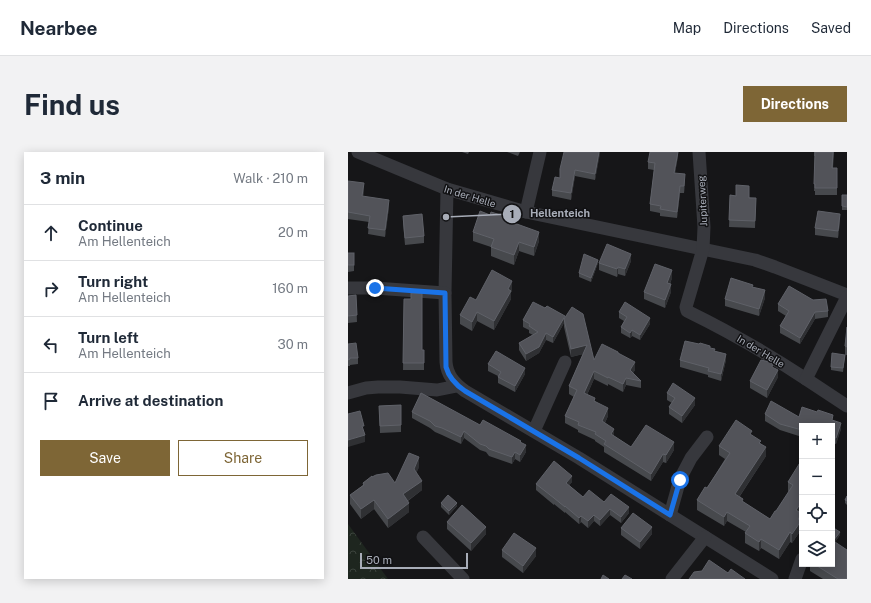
<!DOCTYPE html>
<meta charset="utf-8">
<style>
:root{--surface:#fff;--page:#f2f2f3;--text:#1f2937;--muted:#747a83;--line:#e0e1e3;--accent:#7e6636}
body{margin:0;font-family:"Public Sans",sans-serif;background:var(--page);color:var(--text)}
.controls{position:absolute;right:12px;bottom:12px;display:grid;overflow:hidden;border-radius:0px;box-shadow:0 2px 10px #0003}
.controls button{width:36px;height:36px;display:grid;place-items:center;padding:0;border:0;border-bottom:1px solid var(--line);background:var(--surface);color:var(--text);font:20px sans-serif}
.scale{position:absolute;left:12px;bottom:10px;width:108px;box-sizing:border-box;padding-left:4px;border:2px solid #a8adb8;border-top:0;font-size:11px;line-height:14px;white-space:nowrap;color:#a8adb8;-webkit-text-stroke:3px #111113;paint-order:stroke}
.stop{position:absolute;width:12px;height:12px;margin:-9px;border:3px solid #1a73e8;border-radius:50%;background:#fff}
.stop.end{background:#1a73e8;border-color:#fff;box-shadow:0 1px 4px #0008}
.list{margin:0;padding:0;list-style:none}
h2{display:flex;justify-content:space-between;align-items:center;height:52px;margin:0;padding:0 16px;font-size:17px}
h2 small{font-size:13px;font-weight:400;color:var(--muted)}
.list li{display:grid;grid-template-columns:26px 1fr auto;gap:12px;align-items:center;box-sizing:border-box;height:56px;padding:0 16px;border-top:1px solid var(--line)}
.list b{display:block;font-size:15px;white-space:nowrap}
.list p{margin:0;font-size:13px;white-space:nowrap;color:var(--muted)}
.list em{font-size:13px;font-style:normal;color:var(--muted)}
.actions{display:flex;gap:8px;padding:12px 16px}
.actions a{flex:1;padding:9px 0;border:1px solid var(--accent);border-radius:0px;text-align:center;font-size:14px;color:var(--accent)}
.actions .main{background:var(--accent);color:#fff}
.icon{flex:none;width:22px;height:22px;fill:none;stroke:currentColor;stroke-width:2;stroke-linecap:round;stroke-linejoin:round}
.map{position:relative;flex:none;width:499px;height:427px;overflow:hidden;border-radius:0px}
header{display:flex;align-items:center;gap:24px;box-sizing:border-box;height:56px;padding:0 20px;background:var(--surface);border-bottom:1px solid var(--line)}
header strong{font-size:19px}
nav{display:flex;gap:22px;margin-inline-start:auto;font-size:14px}
.intro{display:flex;align-items:center;justify-content:space-between;box-sizing:border-box;height:96px;padding:0 24px}
h1{margin:0;font-size:28px}
.button{padding:10px 18px;border-radius:0px;background:var(--accent);color:#fff;font-size:14px;font-weight:700}
main{display:flex;gap:24px;padding:0 24px}
aside{flex:1;background:var(--surface);border-radius:0px;box-shadow:0 2px 10px #0003}
.map>svg:first-child{display:block}
</style>
<header>
<strong>Nearbee</strong>
<nav><a>Map</a><a>Directions</a><a>Saved</a></nav>
</header>
<div class="intro"><h1>Find us</h1><a class="button">Directions</a></div>
<main>
<aside>
<h2>3 min<small>Walk · 210 m</small></h2>
<ul class="list">
<li><svg class="icon" aria-label="ahead" viewBox="0 0 24 24"><path d="M12 20V5M6 11l6-6 6 6"/></svg><div><b>Continue</b><p>Am Hellenteich</p></div><em>20 m</em></li>
<li><svg class="icon" aria-label="right" viewBox="0 0 24 24"><path d="M7 20v-9h11M14 6l5 5-5 5"/></svg><div><b>Turn right</b><p>Am Hellenteich</p></div><em>160 m</em></li>
<li><svg class="icon" aria-label="left" viewBox="0 0 24 24"><path d="M17 20v-9H6M10 6l-5 5 5 5"/></svg><div><b>Turn left</b><p>Am Hellenteich</p></div><em>30 m</em></li>
<li><svg class="icon" aria-label="arrive" viewBox="0 0 24 24"><path d="M6 21V4h12l-3 4 3 4H6"/></svg><div><b>Arrive at destination</b></div></li>
</ul>
<div class="actions"><a class="main">Save</a><a>Share</a></div>
</aside>
<div class="map">
<svg width="499" height="427" viewBox="0 0 499 427">
<defs>
<pattern id="park-crowns" width="20" height="18" patternUnits="userSpaceOnUse"><rect width="20" height="18" fill="#1e261f"/><path d="M2 6a3 3 0 1 1 6 0M12 15a3 3 0 1 1 6 0" fill="none" stroke="#3c433d"/></pattern>
</defs>
<rect width="100%" height="100%" fill="#161618"/>
<path fill="url(#park-crowns)" d="M 0,372 L 40,427 L 0,427 Z"/>
<g fill="none" stroke-linecap="round" stroke-linejoin="round">
<g stroke="#37383d" stroke-width="13">
<path d="M 10,0 L 99,37 L 178,60 L 407,108 L 427,115 L 499,143"/>
<path d="M 351,0 L 356,75 L 355,97 L 338,155 L 339,159 C 380,179 420,202 458,227"/>
<path d="M 99,37 L 97,141 L 98,210 C 99,223 106,231 117,239 L 231,306 L 424,427"/>
<path d="M 178,60 L 192,0"/>
<path d="M 0,136 L 27,136 L 97,141"/>
<path d="M 499,145 L 458,227 L 499,254"/>
<path d="M 0,241 L 18,236 L 30,235 L 52,235 L 89,238 L 109,234"/>
<path d="M 186,279 L 217,210"/>
<path d="M 322,363 L 332,327 L 343,306 L 359,285"/>
<path d="M 75,385 L 115,427"/>
<path d="M 324,427 L 357,385"/>
<path d="M 447,427 L 454,407"/>
</g>
</g>
<g fill="#47494d">
<path d="M 114,0 L 121,0 L 120,2 Z"/>
<path d="M 159,0 L 172,0 L 170,4 Z"/>
<path d="M 252,0 L 247,28 L 227,24 L 223,48 L 204,44 L 204,38 L 212,26 Z"/>
<path d="M 330,0 L 330,4 L 327,21 L 337,29 L 336,41 L 332,41 L 329,66 L 312,64 L 312,61 L 302,59 L 302,52 L 306,18 L 300,17 L 300,10 Z"/>
<path d="M 466,0 L 486,0 L 485,16 L 489,16 L 489,43 L 467,43 L 467,39 L 466,39 L 467,4 L 466,4 Z"/>
<path d="M 0,29 L 16,38 L 15,45 L 41,55 L 37,85 L 20,82 L 21,70 L 0,67 Z"/>
<path d="M 382,43 L 408,46 L 407,76 L 381,75 Z"/>
<rect x="494" y="43" width="5" height="15"/>
<path d="M 55,64 L 76,84 L 76,91 L 57,93 L 55,71 Z"/>
<path d="M 156,67 L 191,89 L 186,104 L 171,99 L 166,113 L 143,104 L 143,95 L 125,89 L 125,80 Z"/>
<path d="M 492,69 L 490,86 L 467,83 L 467,76 Z"/>
<path d="M 0,101 L 6,101 L 6,119 L 0,120 Z"/>
<path d="M 283,109 L 277,124 L 270,122 L 269,125 L 251,118 L 251,111 Z"/>
<path d="M 250,111 L 243,130 L 231,125 L 231,121 Z"/>
<path d="M 324,126 L 322,132 L 323,140 L 317,156 L 296,147 L 296,140 Z"/>
<path d="M 405,135 L 417,146 L 411,164 L 377,154 L 377,147 Z"/>
<path d="M 164,138 L 163,140 L 163,147 L 146,178 L 129,169 L 124,179 L 112,172 L 112,163 L 128,148 Z"/>
<path d="M 8,143 L 9,170 L 0,171 L 0,144 Z"/>
<path d="M 56,147 L 74,198 L 76,198 L 76,218 L 55,218 Z"/>
<path d="M 430,152 L 480,159 L 480,165 L 467,167 L 452,192 L 432,181 L 432,174 L 438,164 L 430,159 Z"/>
<path d="M 197,156 L 217,166 L 246,208 L 270,201 L 287,218 L 285,221 L 293,229 L 293,236 L 278,233 L 275,240 L 260,232 L 260,234 L 246,227 L 239,243 L 247,249 L 260,264 L 257,271 L 266,284 L 283,295 L 326,298 L 318,311 L 315,310 L 303,329 L 256,300 L 256,295 L 247,289 L 247,288 L 230,280 L 230,278 L 217,271 L 217,264 L 226,245 L 221,242 L 221,234 L 235,202 L 223,205 L 216,175 L 216,171 L 205,191 L 198,188 L 191,201 L 178,209 L 171,198 L 171,191 L 185,183 L 181,181 L 181,178 L 175,175 L 175,168 Z"/>
<path d="M 271,160 L 302,172 L 292,188 L 284,184 L 282,186 L 273,181 L 273,175 L 276,169 L 271,166 Z"/>
<path d="M 499,175 L 499,203 L 497,203 L 495,220 L 483,218 L 483,215 L 497,203 L 497,194 Z"/>
<path d="M 0,192 L 10,206 L 10,212 L 2,213 L 2,214 L 0,214 Z"/>
<path d="M 362,196 L 378,208 L 373,229 L 360,225 L 360,223 L 332,215 L 332,208 Z"/>
<path d="M 140,212 L 177,222 L 167,240 L 150,231 L 150,224 L 140,219 Z"/>
<path d="M 430,225 L 419,246 L 402,236 L 402,229 Z"/>
<path d="M 319,241 L 347,253 L 334,271 L 321,262 L 321,255 L 324,251 L 319,248 Z"/>
<path d="M 53,253 L 53,280 L 32,281 L 31,254 Z"/>
<path d="M 64,260 L 132,273 L 173,291 L 178,300 L 172,310 L 167,307 L 164,312 L 141,304 L 138,300 L 132,298 L 116,286 L 113,292 L 94,283 L 87,280 L 82,276 L 64,266 Z"/>
<path d="M 417,262 L 451,265 L 485,269 L 493,277 L 488,292 L 484,291 L 484,274 L 454,274 L 454,285 L 432,278 L 417,269 Z"/>
<path d="M 404,284 L 413,292 L 418,304 L 392,344 L 395,350 L 422,367 L 428,359 L 441,340 L 440,339 L 440,330 L 454,310 L 454,359 L 453,361 L 454,371 L 453,372 L 453,378 L 444,391 L 442,390 L 431,407 L 413,396 L 411,399 L 397,391 L 397,381 L 398,380 L 379,369 L 376,374 L 349,358 L 349,348 L 359,336 L 377,307 L 371,303 L 371,294 Z"/>
<path d="M 71,315 L 68,321 L 74,338 L 60,349 L 61,360 L 40,376 L 26,357 L 13,367 L 2,352 L 2,343 L 15,333 L 15,331 L 24,325 L 47,331 Z"/>
<path d="M 224,330 L 221,333 L 235,345 L 256,350 L 281,361 L 273,371 L 262,363 L 252,374 L 246,369 L 240,376 L 233,370 L 231,372 L 217,360 L 217,361 L 206,352 L 206,353 L 188,338 L 188,332 Z"/>
<path d="M 499,344 L 499,353 L 497,351 L 497,348 Z"/>
<path d="M 93,351 L 109,354 L 101,363 L 93,355 Z"/>
<path d="M 99,370 L 138,382 L 123,399 L 99,377 Z"/>
<path d="M 484,375 L 492,383 L 487,390 L 499,427 L 475,427 L 462,419 L 462,412 L 484,412 Z"/>
<path d="M 273,376 L 304,382 L 292,397 L 273,383 Z"/>
<path d="M 154,398 L 188,404 L 175,421 L 154,405 Z"/>
</g>
<g fill="#2f3033">
<path d="M 251,0 L 252,0 L 252,2 L 247,28 L 247,22 Z"/>
<path d="M 330,0 L 330,4 L 326,27 L 326,21 Z"/>
<path d="M 227,18 L 227,24 L 223,48 L 223,41 Z"/>
<path d="M 337,22 L 337,29 L 336,41 L 336,34 Z"/>
<path d="M 16,31 L 16,38 L 14,51 L 14,44 Z"/>
<path d="M 332,34 L 332,41 L 329,66 L 329,60 Z"/>
<path d="M 41,48 L 41,55 L 37,85 L 37,78 Z"/>
<path d="M 492,62 L 492,69 L 490,86 L 490,79 Z"/>
<path d="M 191,80 L 191,89 L 186,104 L 186,95 Z"/>
<path d="M 171,90 L 171,99 L 166,113 L 166,103 Z"/>
<path d="M 283,102 L 283,109 L 277,124 L 277,117 Z"/>
<path d="M 250,108 L 250,111 L 243,130 L 243,126 Z"/>
<path d="M 270,115 L 270,122 L 269,125 L 269,117 Z"/>
<path d="M 324,118 L 324,126 L 319,138 L 319,131 Z"/>
<path d="M 164,129 L 164,138 L 163,140 L 163,147 L 146,178 L 146,169 L 160,137 Z"/>
<path d="M 323,132 L 323,140 L 317,156 L 317,148 Z"/>
<path d="M 417,138 L 417,146 L 411,164 L 411,157 Z"/>
<path d="M 129,160 L 129,169 L 124,179 L 124,170 Z"/>
<path d="M 467,160 L 467,167 L 452,192 L 452,186 Z"/>
<path d="M 217,164 L 216,171 L 205,191 L 205,185 Z"/>
<path d="M 302,166 L 302,172 L 292,188 L 292,183 Z"/>
<path d="M 284,178 L 284,184 L 282,186 L 282,181 Z"/>
<path d="M 198,181 L 198,188 L 191,201 L 178,209 L 178,202 Z"/>
<path d="M 239,193 L 239,201 L 223,205 L 223,197 Z"/>
<path d="M 378,202 L 378,208 L 373,229 L 373,222 Z"/>
<path d="M 287,210 L 287,218 L 282,226 L 282,218 Z"/>
<path d="M 177,216 L 177,222 L 167,240 L 167,234 Z"/>
<path d="M 430,218 L 430,225 L 419,246 L 419,238 Z"/>
<path d="M 246,219 L 246,227 L 236,249 L 236,241 Z"/>
<path d="M 278,226 L 278,233 L 275,240 L 275,232 Z"/>
<path d="M 347,246 L 347,253 L 334,271 L 334,264 Z"/>
<path d="M 260,256 L 260,264 L 254,277 L 254,269 Z"/>
<path d="M 493,271 L 493,277 L 488,292 L 488,286 Z"/>
<path d="M 266,277 L 266,285 L 263,282 Z"/>
<path d="M 116,279 L 116,286 L 113,292 L 113,285 Z"/>
<path d="M 17,283 L 17,290 L 0,295 L 0,288 Z"/>
<path d="M 326,290 L 326,298 L 318,311 L 318,303 Z"/>
<path d="M 178,293 L 178,300 L 172,310 L 172,303 Z"/>
<path d="M 418,295 L 418,304 L 387,351 L 387,342 Z"/>
<path d="M 167,300 L 167,307 L 164,312 L 164,305 Z"/>
<path d="M 315,302 L 315,310 L 303,329 L 303,322 Z"/>
<path d="M 71,305 L 71,315 L 66,327 L 66,317 Z"/>
<path d="M 224,324 L 224,330 L 218,337 L 218,331 Z"/>
<path d="M 74,329 L 74,338 L 55,352 L 55,342 Z"/>
<path d="M 26,348 L 26,357 L 13,367 L 13,357 Z"/>
<path d="M 454,350 L 454,359 L 448,367 L 448,358 Z"/>
<path d="M 61,351 L 61,360 L 40,376 L 40,367 Z"/>
<path d="M 109,351 L 109,354 L 101,363 L 101,359 Z"/>
<path d="M 281,355 L 281,361 L 273,371 L 273,365 Z"/>
<path d="M 262,357 L 262,363 L 252,374 L 252,368 Z"/>
<path d="M 379,360 L 379,369 L 376,374 L 376,365 Z"/>
<path d="M 454,362 L 454,371 L 453,372 L 453,378 L 444,391 L 444,382 L 450,367 Z"/>
<path d="M 246,363 L 246,369 L 240,376 L 240,369 Z"/>
<path d="M 233,364 L 233,370 L 231,372 L 231,366 Z"/>
<path d="M 138,375 L 138,382 L 123,399 L 123,391 Z"/>
<path d="M 304,375 L 304,382 L 292,397 L 292,390 Z"/>
<path d="M 442,380 L 442,390 L 431,407 L 431,398 Z"/>
<path d="M 492,380 L 492,383 L 484,394 L 484,391 Z"/>
<path d="M 413,387 L 413,396 L 411,399 L 411,390 Z"/>
<path d="M 188,396 L 188,404 L 175,421 L 175,414 Z"/>
</g>
<g fill="#525359" stroke="#5f6168">
<path d="M 216,0 L 251,0 L 247,22 L 227,18 L 223,41 L 204,38 L 207,25 L 212,26 L 212,17 Z"/>
<path d="M 302,0 L 330,0 L 326,21 L 337,22 L 336,34 L 332,34 L 329,60 L 312,57 L 313,54 L 302,52 L 307,11 L 300,10 Z"/>
<path d="M 467,0 L 485,0 L 484,16 L 489,16 L 489,36 L 467,36 L 467,32 L 466,32 Z"/>
<path d="M 0,29 L 16,31 L 14,44 L 41,48 L 37,78 L 20,76 L 22,64 L 0,60 Z"/>
<path d="M 388,33 L 401,34 L 401,46 L 408,46 L 407,69 L 381,68 L 382,43 L 388,44 Z"/>
<path d="M 494,43 L 499,43 L 499,55 L 494,54 Z"/>
<path d="M 132,59 L 142,63 L 143,60 L 156,64 L 155,67 L 191,80 L 186,95 L 171,90 L 166,103 L 143,95 L 146,87 L 125,80 Z"/>
<path d="M 470,59 L 492,62 L 490,79 L 467,76 Z"/>
<path d="M 74,62 L 76,84 L 57,86 L 55,64 Z"/>
<path d="M 259,92 L 283,102 L 277,117 L 270,115 L 269,117 L 251,111 Z"/>
<rect x="0" y="101" width="6" height="12"/>
<path d="M 236,102 L 250,108 L 243,126 L 231,121 Z"/>
<path d="M 307,112 L 324,118 L 319,131 L 323,132 L 317,148 L 296,140 Z"/>
<path d="M 144,118 L 164,129 L 160,137 L 163,139 L 146,169 L 129,160 L 124,170 L 112,163 L 122,145 L 128,148 Z"/>
<path d="M 383,126 L 405,133 L 404,135 L 417,138 L 411,157 L 377,147 Z"/>
<path d="M 441,134 L 465,148 L 478,147 L 480,159 L 467,160 L 452,186 L 432,174 L 441,159 L 430,152 Z"/>
<path d="M 63,141 L 74,141 L 74,198 L 76,198 L 76,211 L 55,211 L 56,147 L 63,147 Z"/>
<path d="M 8,143 L 9,163 L 0,164 L 0,144 Z"/>
<path d="M 185,150 L 197,156 L 199,154 L 217,164 L 205,185 L 198,181 L 191,195 L 178,202 L 171,191 L 190,180 L 181,174 L 182,172 L 175,168 Z"/>
<path d="M 277,150 L 302,166 L 292,183 L 284,178 L 282,181 L 273,175 L 279,165 L 271,160 Z"/>
<path d="M 224,155 L 235,162 L 246,208 L 254,192 L 270,200 L 270,201 L 287,210 L 282,218 L 293,229 L 278,226 L 275,232 L 260,225 L 260,226 L 246,219 L 236,241 L 247,246 L 246,249 L 260,256 L 254,269 L 266,277 L 263,282 L 283,295 L 298,273 L 326,290 L 318,303 L 315,302 L 303,322 L 256,292 L 258,289 L 247,282 L 248,280 L 230,273 L 231,270 L 217,264 L 229,238 L 221,234 L 239,193 L 223,197 L 216,167 Z"/>
<path d="M 499,175 L 499,195 L 497,194 Z"/>
<path d="M 337,189 L 351,192 L 352,191 L 362,194 L 362,196 L 367,197 L 366,199 L 378,202 L 373,222 L 360,219 L 361,216 L 332,208 Z"/>
<path d="M 8,191 L 10,206 L 2,206 L 2,207 L 0,208 L 0,192 Z"/>
<path d="M 148,199 L 177,216 L 167,234 L 150,225 L 153,220 L 140,212 Z"/>
<path d="M 484,201 L 497,203 L 495,216 L 483,215 Z"/>
<path d="M 413,208 L 425,211 L 424,215 L 430,218 L 419,238 L 402,229 Z"/>
<path d="M 325,231 L 347,246 L 334,264 L 321,255 L 327,246 L 319,241 Z"/>
<path d="M 73,241 L 132,273 L 135,268 L 173,289 L 172,290 L 178,293 L 172,303 L 167,300 L 164,305 L 141,297 L 138,294 L 132,292 L 116,279 L 113,285 L 94,276 L 87,274 L 82,269 L 64,260 Z"/>
<path d="M 423,249 L 451,265 L 454,255 L 469,260 L 470,258 L 485,263 L 484,268 L 493,271 L 488,286 L 484,285 L 484,274 L 454,274 L 454,278 L 432,272 L 417,262 Z"/>
<path d="M 53,253 L 53,273 L 32,274 L 31,254 Z"/>
<path d="M 12,259 L 16,274 L 14,274 L 17,283 L 0,288 L 0,262 Z"/>
<path d="M 388,268 L 404,279 L 402,282 L 413,289 L 411,291 L 418,295 L 387,342 L 395,347 L 394,349 L 422,367 L 427,359 L 428,359 L 445,333 L 440,330 L 453,309 L 454,310 L 454,350 L 448,358 L 454,362 L 450,367 L 453,369 L 444,382 L 442,380 L 431,398 L 413,387 L 411,390 L 397,381 L 402,374 L 379,360 L 376,365 L 349,348 L 357,335 L 359,336 L 382,301 L 371,294 Z"/>
<path d="M 61,301 L 71,305 L 66,317 L 74,329 L 55,342 L 61,351 L 40,367 L 26,348 L 13,357 L 2,343 L 16,333 L 15,331 L 24,324 L 24,325 L 28,323 L 40,321 L 47,331 Z"/>
<path d="M 206,309 L 224,324 L 218,331 L 235,345 L 241,338 L 256,350 L 263,342 L 281,355 L 273,365 L 262,357 L 252,368 L 246,363 L 240,369 L 233,364 L 231,366 L 217,354 L 217,355 L 206,346 L 188,332 Z"/>
<path d="M 100,343 L 109,351 L 101,359 L 93,351 Z"/>
<path d="M 499,344 L 499,349 L 497,348 Z"/>
<path d="M 114,353 L 138,375 L 123,391 L 99,370 Z"/>
<path d="M 285,361 L 304,375 L 292,390 L 273,376 Z"/>
<path d="M 484,375 L 492,380 L 485,389 L 484,388 Z"/>
<path d="M 166,381 L 188,396 L 175,414 L 154,398 Z"/>
<path d="M 484,388 L 499,398 L 499,427 L 490,427 L 466,412 L 484,412 Z"/>
<path d="M 361,408 L 380,421 L 383,417 L 397,427 L 341,427 L 346,420 L 354,419 Z"/>
<path d="M 255,423 L 261,427 L 253,427 Z"/>
<path d="M 277,423 L 284,427 L 274,427 Z"/>
</g>
<g fill="none" stroke-linecap="round" stroke-linejoin="round">
<path stroke="#1a73e8" stroke-width="5" d="M 27,136 L 97,141 L 98,215 C 101,226 108,233 117,239 L 231,306 L 322,363 L 332,328"/>
</g>
<g text-anchor="middle" stroke-width="3" stroke-linejoin="round" paint-order="stroke">
<g font-size="10" fill="#a8adb8" stroke="#111113">
<text transform="translate(122 44) rotate(17)" y="4">In der Helle</text>
<text transform="translate(354 49) rotate(-93)" y="4">Jupiterweg</text>
<text transform="translate(413 199) rotate(31)" y="4">In der Helle</text>
</g>
</g>
<path fill="none" stroke="#a8adb8" stroke-width="1.5" d="M98 65L164 62"/>
<g fill="#a8adb8" stroke="#111113" stroke-width="1.5">
<circle cx="98" cy="65" r="4"/>
<circle cx="164" cy="62" r="10"/>
</g>
<g font-size="12" text-anchor="middle" font-weight="bold" fill="#111">
<text x="164" y="66">1</text>
</g>
<g font-size="11" text-anchor="middle" font-weight="bold" fill="#a8adb8" stroke="#111113" stroke-width="3" stroke-linejoin="round" paint-order="stroke">
<text x="212" y="65">Hellenteich</text>
</g>
</svg>
<div class="controls">
<button>+</button>
<button>−</button>
<button><svg class="icon" aria-label="locate" viewBox="0 0 24 24"><circle cx="12" cy="12" r="6"/><path d="M12 2v4M12 18v4M2 12h4M18 12h4"/></svg></button>
<button><svg class="icon" aria-label="layers" viewBox="0 0 24 24"><path d="M12 4l9 5-9 5-9-5zM3 14l9 5 9-5"/></svg></button>
</div>
<div class="scale">50 m</div>
<div class="stop" style="left:332px;top:328px"></div>
<div class="stop end" style="left:27px;top:136px"></div>
</div>
</main>
